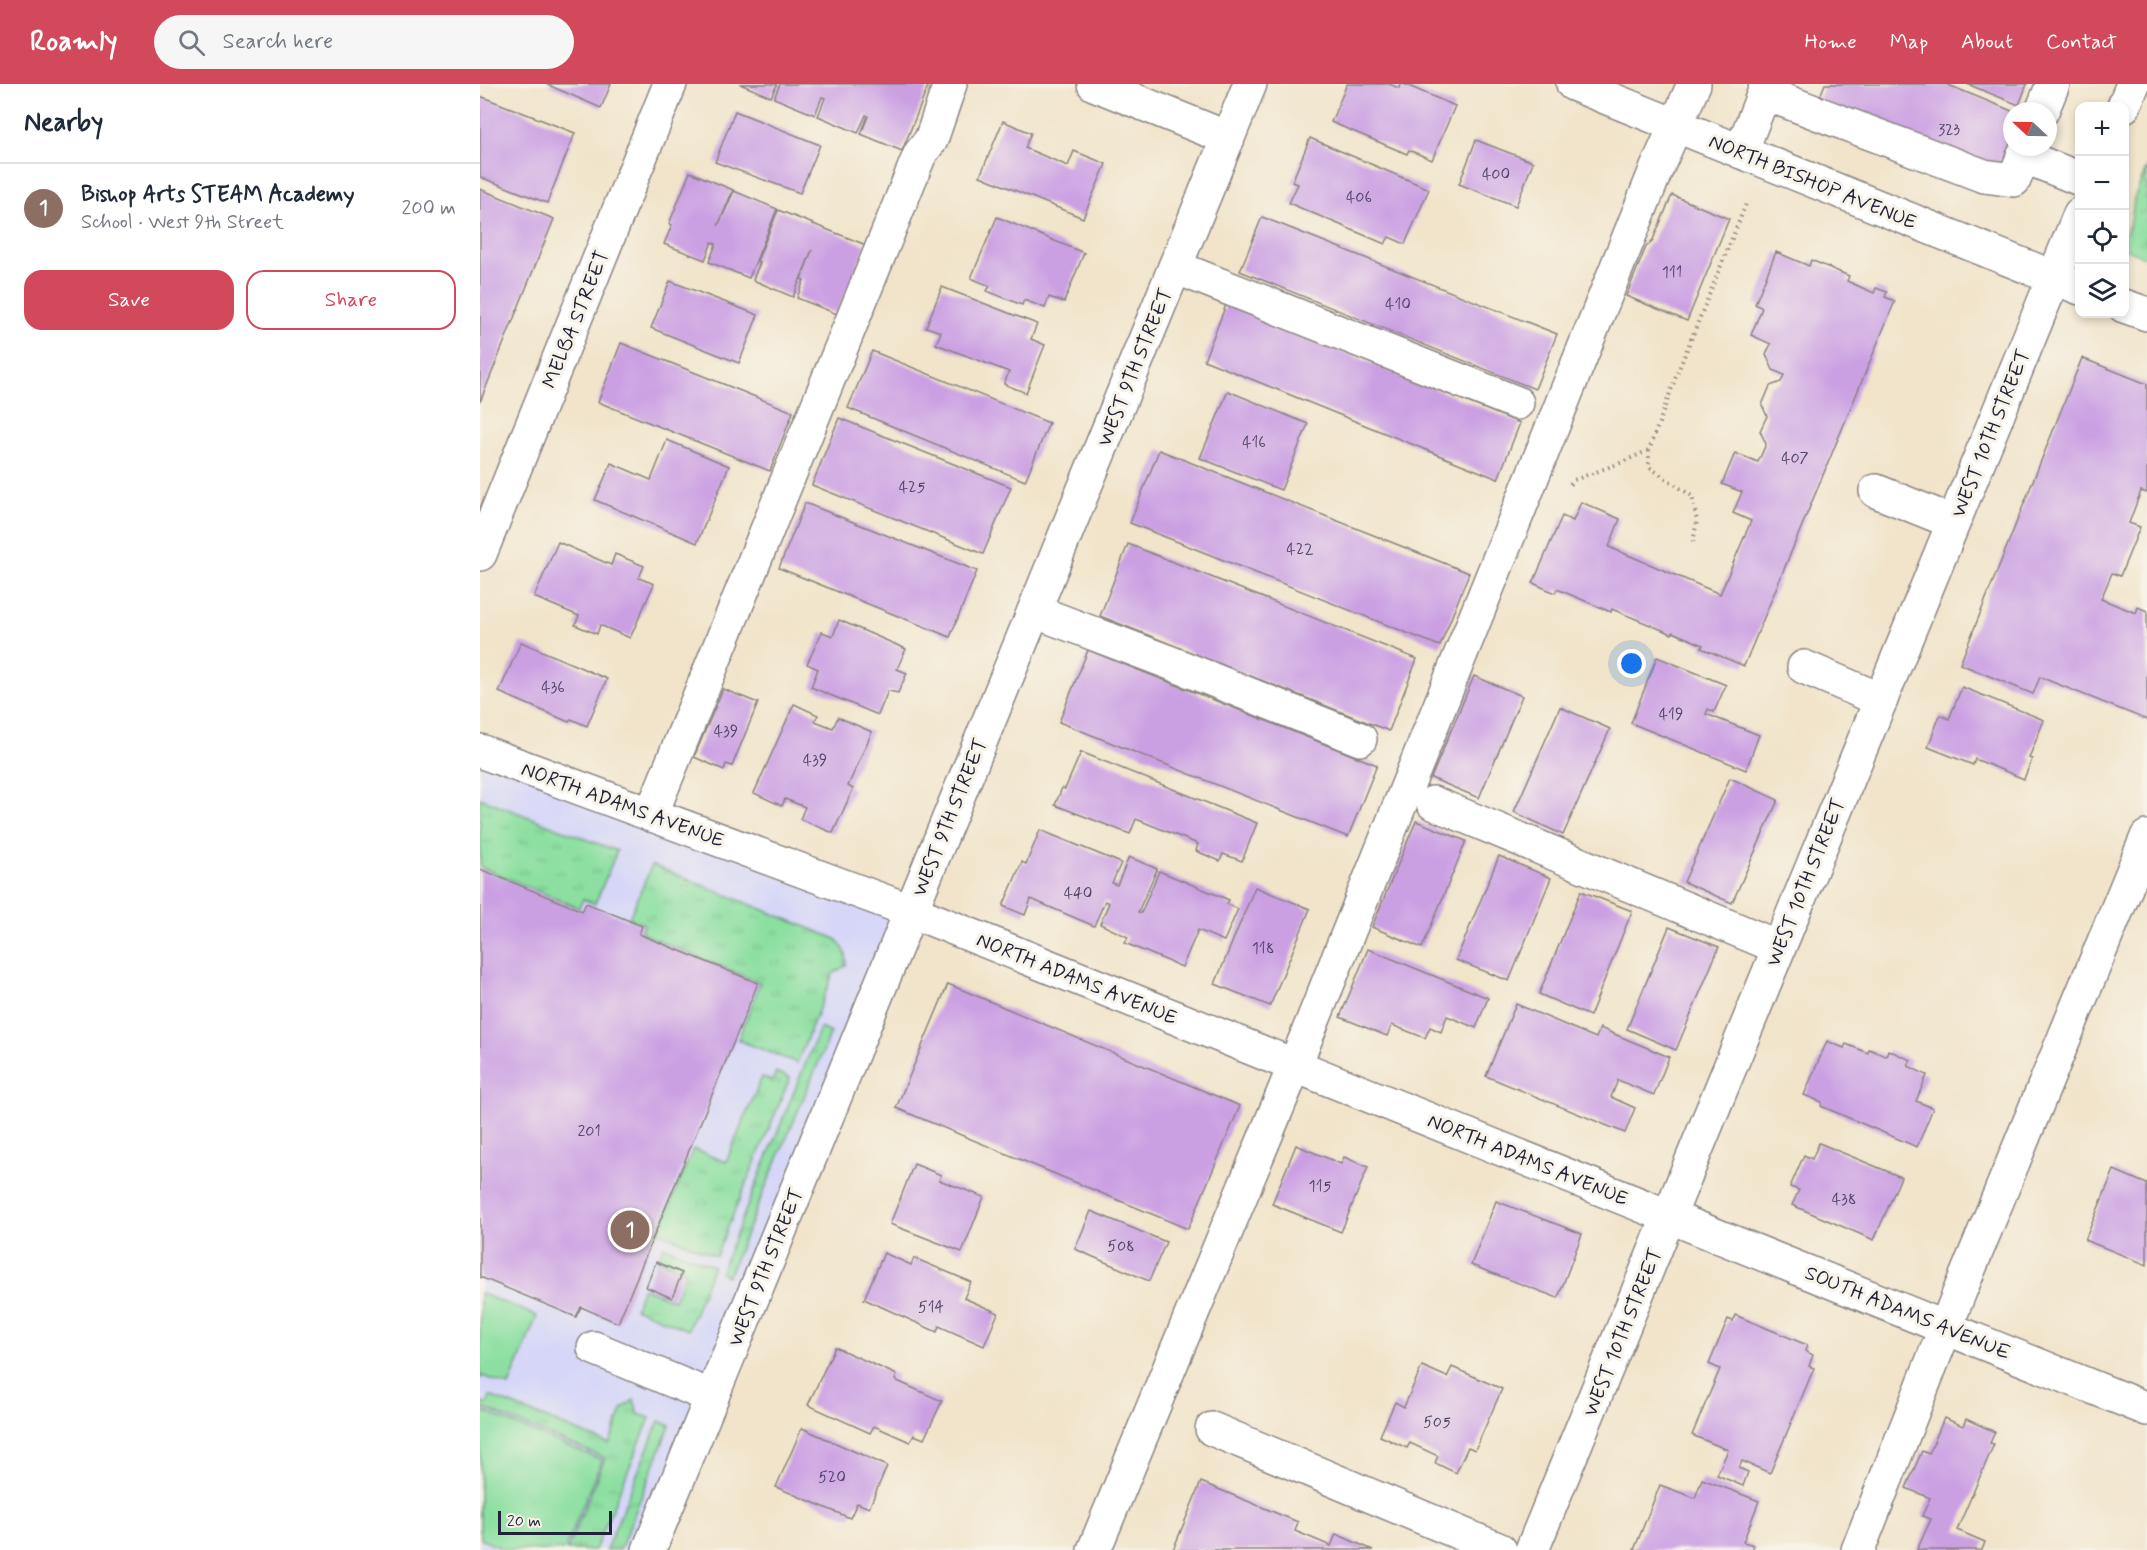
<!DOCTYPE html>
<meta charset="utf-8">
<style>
:root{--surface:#fff;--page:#f6f6f7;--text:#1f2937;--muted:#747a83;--line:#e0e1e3;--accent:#d1495b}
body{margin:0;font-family:Mynerve,sans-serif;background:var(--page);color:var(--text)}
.controls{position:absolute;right:18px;top:18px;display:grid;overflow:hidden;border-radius:12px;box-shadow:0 3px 9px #0003}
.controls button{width:54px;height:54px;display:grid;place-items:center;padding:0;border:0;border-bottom:2px solid var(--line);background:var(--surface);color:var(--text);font:30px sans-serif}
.compass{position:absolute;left:1523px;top:18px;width:54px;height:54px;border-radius:50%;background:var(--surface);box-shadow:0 3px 9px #0003;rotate:292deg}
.scale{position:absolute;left:18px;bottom:15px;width:114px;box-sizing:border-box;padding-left:6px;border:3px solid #22223b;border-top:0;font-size:16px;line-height:21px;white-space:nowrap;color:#22223b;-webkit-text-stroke:4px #f7f3e8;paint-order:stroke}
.you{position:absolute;left:1152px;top:580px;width:21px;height:21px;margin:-15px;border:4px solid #fff;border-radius:50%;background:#1a73e8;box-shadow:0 0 0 9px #1a73e833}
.badge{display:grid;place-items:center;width:39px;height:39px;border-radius:50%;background:var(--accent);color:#fff;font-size:20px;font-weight:700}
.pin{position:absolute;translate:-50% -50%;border:3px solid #fff;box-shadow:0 2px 6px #0006}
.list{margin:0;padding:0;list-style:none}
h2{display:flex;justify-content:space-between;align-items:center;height:78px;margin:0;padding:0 24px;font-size:26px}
h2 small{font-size:20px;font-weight:400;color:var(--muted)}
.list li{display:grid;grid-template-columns:39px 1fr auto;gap:18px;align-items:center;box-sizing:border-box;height:90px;padding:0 24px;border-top:2px solid var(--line)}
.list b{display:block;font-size:22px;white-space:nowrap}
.list p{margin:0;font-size:20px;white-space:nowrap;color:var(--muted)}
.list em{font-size:20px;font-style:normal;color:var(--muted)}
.actions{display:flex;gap:12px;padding:18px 24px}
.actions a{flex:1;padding:14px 0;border:2px solid var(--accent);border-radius:18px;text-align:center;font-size:21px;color:var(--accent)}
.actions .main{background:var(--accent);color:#fff}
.icon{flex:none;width:33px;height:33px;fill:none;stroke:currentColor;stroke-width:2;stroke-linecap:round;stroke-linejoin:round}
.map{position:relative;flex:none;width:1667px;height:1466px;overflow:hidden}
header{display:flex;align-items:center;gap:36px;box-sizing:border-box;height:84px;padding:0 30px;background:var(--accent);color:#fff}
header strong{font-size:28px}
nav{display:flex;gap:33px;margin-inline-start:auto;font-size:21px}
.search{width:420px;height:54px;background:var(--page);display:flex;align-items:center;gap:15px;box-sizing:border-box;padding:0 21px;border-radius:33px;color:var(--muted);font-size:22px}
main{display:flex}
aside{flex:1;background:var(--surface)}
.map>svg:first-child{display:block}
</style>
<header>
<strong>Roamly</strong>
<div class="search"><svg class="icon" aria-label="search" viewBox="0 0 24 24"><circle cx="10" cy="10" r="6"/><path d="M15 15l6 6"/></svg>Search here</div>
<nav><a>Home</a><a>Map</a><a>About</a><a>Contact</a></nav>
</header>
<main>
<aside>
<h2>Nearby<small></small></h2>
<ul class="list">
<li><span class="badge" style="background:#8d6e63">1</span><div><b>Bishop Arts STEAM Academy</b><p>School · West 9th Street</p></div><em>200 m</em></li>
</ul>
<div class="actions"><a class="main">Save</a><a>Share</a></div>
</aside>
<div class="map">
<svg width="1667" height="1466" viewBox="0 0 1667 1466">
<defs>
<pattern id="grass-tufts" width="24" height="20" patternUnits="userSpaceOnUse" patternTransform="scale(1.5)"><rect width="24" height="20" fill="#8cdfa1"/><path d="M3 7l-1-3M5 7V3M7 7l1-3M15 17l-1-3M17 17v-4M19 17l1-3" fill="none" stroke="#78bf8c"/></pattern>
</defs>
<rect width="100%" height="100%" fill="#f7f3e8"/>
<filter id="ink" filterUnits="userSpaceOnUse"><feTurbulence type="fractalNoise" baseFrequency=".0167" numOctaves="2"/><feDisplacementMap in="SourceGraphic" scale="12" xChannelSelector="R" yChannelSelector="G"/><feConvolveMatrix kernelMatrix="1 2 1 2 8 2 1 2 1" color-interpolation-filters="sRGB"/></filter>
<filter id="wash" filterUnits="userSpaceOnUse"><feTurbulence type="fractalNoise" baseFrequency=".008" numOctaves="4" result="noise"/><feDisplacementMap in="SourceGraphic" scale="24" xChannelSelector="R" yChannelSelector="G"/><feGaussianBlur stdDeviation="1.35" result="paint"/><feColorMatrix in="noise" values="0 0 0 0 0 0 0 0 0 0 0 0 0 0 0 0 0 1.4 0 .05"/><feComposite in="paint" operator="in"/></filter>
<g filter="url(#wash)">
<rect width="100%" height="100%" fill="#f1e4ca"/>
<path fill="#d6d7f8" d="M 0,667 L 431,827 L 169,1466 L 0,1466 Z"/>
<g fill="url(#grass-tufts)" stroke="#57806e" stroke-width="1.5">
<path d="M 1667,83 L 1667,174 L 1645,165 L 1645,152 L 1652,133 L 1654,114 Z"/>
<path d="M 0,714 L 137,767 L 115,820 L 103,815 L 99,824 L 0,783 Z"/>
<path d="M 172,781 L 356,855 C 364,864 368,870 366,881 L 353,890 L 317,979 L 258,956 L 280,899 L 161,849 L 164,840 L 149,834 Z"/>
<path d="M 340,944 L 351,949 L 248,1192 L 240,1189 Z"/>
<path d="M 296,988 L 310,994 L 236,1172 L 179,1148 L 213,1065 L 246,1078 L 282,993 L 292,997 Z"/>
<path d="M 184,1162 L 233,1182 L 208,1246 L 155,1224 L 163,1204 L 194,1216 L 206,1188 L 178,1176 Z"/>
<path d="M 10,1312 L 129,1360 L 143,1324 L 154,1316 L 158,1330 L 170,1334 L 115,1466 L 87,1466 L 125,1374 L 0,1323 L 0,1318 L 7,1321 Z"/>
<path d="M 179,1337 L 190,1341 L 140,1466 L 126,1466 Z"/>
</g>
<g fill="#8cdfa1" stroke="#57806e" stroke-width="1.5">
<path d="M 0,1209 L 57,1232 L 29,1302 L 2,1292 L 0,1295 Z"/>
<path d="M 0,1326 L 122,1376 L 84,1466 L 26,1466 L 0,1455 Z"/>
</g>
<g id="blocks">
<g fill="#cba0e3">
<path d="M 66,0 L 131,0 L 121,24 Z"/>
<path d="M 260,0 L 297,0 L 291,13 Z"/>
<path d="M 300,0 L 449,0 L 422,67 L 381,50 L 388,32 L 386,31 L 378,49 L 338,32 L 345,14 L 342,13 L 335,31 L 294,14 Z"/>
<path d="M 867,0 L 909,0 L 919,4 L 920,0 L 924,0 L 975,22 L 952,76 L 929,66 L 927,70 L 851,38 Z"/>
<path d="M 1345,0 L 1466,0 L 1532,27 L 1532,63 L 1522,92 L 1338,17 Z"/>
<path d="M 1487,0 L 1547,0 L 1539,21 Z"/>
<path d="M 0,12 L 95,49 L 67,119 L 0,93 Z"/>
<path d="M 255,27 L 340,61 L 320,109 L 235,78 Z"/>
<path d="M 523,37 L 551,49 L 545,64 L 588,82 L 594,67 L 626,80 L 603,134 L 500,92 Z"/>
<path d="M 830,54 L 949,105 L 925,160 L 909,153 L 905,160 L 809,119 L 818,100 L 812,98 Z"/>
<path d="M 996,56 L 1053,78 L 1036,122 L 979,100 Z"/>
<path d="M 210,88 L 253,106 L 238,142 L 254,107 L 297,125 L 269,194 L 229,178 L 236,160 L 232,158 L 225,176 L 184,160 L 192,141 L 189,140 Z"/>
<path d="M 0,105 L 74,135 L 0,318 Z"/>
<path d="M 1192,111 L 1249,135 L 1207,237 L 1146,212 L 1166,163 L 1172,158 Z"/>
<path d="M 298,126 L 386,161 L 357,230 L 317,214 L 324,196 L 321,195 L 332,166 L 313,213 L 273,196 L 280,178 L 277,177 Z"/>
<path d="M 517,133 L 604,169 L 584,218 L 569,213 L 565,224 L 544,216 L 542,221 L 507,207 L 510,202 L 491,194 Z"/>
<path d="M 782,133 L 1077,250 L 1055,305 L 760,187 Z"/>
<path d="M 1296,168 L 1329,182 L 1331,176 L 1369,192 L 1367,197 L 1394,209 L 1396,204 L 1407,208 L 1405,213 L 1415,217 L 1264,582 L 1221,564 L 1223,561 L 1193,548 L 1192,550 L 1132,525 L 1131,528 L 1077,505 L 1075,509 L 1053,499 L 1082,432 L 1093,437 L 1101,418 L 1140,435 L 1129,463 L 1240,510 L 1271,437 L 1253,429 L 1262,408 L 1242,400 L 1255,369 L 1278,378 L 1286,360 L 1280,347 L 1287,332 L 1282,321 L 1290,302 L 1301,298 L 1304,291 L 1293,286 L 1286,270 L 1291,260 L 1271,251 L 1282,224 L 1275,220 Z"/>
<path d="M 190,197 L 278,231 L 259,279 L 171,244 Z"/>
<path d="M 462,203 L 557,240 L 551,255 L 565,261 L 546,309 L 524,300 L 529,288 L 456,260 L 461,248 L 446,243 Z"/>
<path d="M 746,221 L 1040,339 L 1018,395 L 724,276 Z"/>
<path d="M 141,259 L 313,328 L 290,387 L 118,318 Z"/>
<path d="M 392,267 L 569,339 L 545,397 L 368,324 Z"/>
<path d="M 1602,274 L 1667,300 L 1667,409 L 1661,407 L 1649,439 L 1660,443 L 1640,492 L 1632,489 L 1621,515 L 1656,529 L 1658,523 L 1667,527 L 1667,636 L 1560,593 L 1553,610 L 1480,580 Z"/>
<path d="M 748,307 L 828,340 L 801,406 L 720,374 Z"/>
<path d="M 359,334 L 531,403 L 503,470 L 332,401 Z"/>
<path d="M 187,356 L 249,382 L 217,459 L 115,416 L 131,379 L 171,396 Z"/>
<path d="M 679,366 L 989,489 L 960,562 L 650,439 Z"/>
<path d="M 325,419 L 497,487 L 470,553 L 299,484 Z"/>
<path d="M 78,458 L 131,481 L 135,470 L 164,482 L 159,494 L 174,500 L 150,554 L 120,541 L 117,550 L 95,541 L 99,532 L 54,513 Z"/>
<path d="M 648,460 L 937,575 L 909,647 L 620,532 Z"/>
<path d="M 359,536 L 426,565 L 417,585 L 427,589 L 418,609 L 408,607 L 398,631 L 331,603 L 338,585 L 327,580 L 342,548 L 353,552 Z"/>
<path d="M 41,558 L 127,595 L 107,642 L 91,635 L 89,638 L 19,608 Z"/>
<path d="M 608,566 L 897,681 L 868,753 L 579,638 Z"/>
<path d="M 1177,573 L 1246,601 L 1234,628 L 1228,625 L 1226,630 L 1279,651 L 1266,686 L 1151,639 Z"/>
<path d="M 994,592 L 1042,612 L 999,714 L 951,694 Z"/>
<path d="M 1482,603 L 1564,636 L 1549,674 L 1552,675 L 1544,695 L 1495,675 L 1493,681 L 1448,663 L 1460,631 L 1469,635 Z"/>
<path d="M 243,605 L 278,619 L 252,682 L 246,680 L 244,686 L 214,673 Z"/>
<path d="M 314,620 L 338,631 L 335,637 L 353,644 L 358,633 L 392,648 L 368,702 L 373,705 L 353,749 L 320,735 L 325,723 L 305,715 L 302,722 L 274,709 Z"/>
<path d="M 1080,623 L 1130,645 L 1083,751 L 1034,728 Z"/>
<path d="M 601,668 L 777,739 L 762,777 L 743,770 L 740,777 L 716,767 L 718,760 L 656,735 L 650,750 L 575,721 L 582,704 L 585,705 Z"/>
<path d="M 1250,694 L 1298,716 L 1252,819 L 1204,798 Z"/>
<path d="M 936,737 L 986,757 L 942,864 L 892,843 Z"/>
<path d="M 560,746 L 641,779 L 632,799 L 637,801 L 649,773 L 677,785 L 658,828 L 661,829 L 679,787 L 749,816 L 747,820 L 758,825 L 744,857 L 718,846 L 702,883 L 645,859 L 648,853 L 620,840 L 629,819 L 625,817 L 614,842 L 551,815 L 545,831 L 523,822 L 542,778 L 546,780 Z"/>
<path d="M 1019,772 L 1071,794 L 1029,897 L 976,876 Z"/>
<path d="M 0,785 L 102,827 L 106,819 L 162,842 L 159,850 L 278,899 L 138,1239 L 101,1223 L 96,1233 L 0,1193 Z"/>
<path d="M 775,803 L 830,825 L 790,922 L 735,900 Z"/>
<path d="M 1101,807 L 1152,827 L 1110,932 L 1059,910 Z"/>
<path d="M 1189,843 L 1239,863 L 1196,966 L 1147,945 Z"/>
<path d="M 888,865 L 1008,914 L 996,944 L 967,932 L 961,948 L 950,943 L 945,954 L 912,941 L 907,952 L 860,933 Z"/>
<path d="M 468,900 L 760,1022 L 708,1145 L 416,1024 Z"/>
<path d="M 1036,920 L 1116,954 L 1120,944 L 1189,973 L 1174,1011 L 1138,996 L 1131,1013 L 1155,1024 L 1145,1049 L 1006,992 Z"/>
<path d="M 1347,957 L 1364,964 L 1366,960 L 1388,969 L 1389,965 L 1406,972 L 1408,966 L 1431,976 L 1428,982 L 1447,991 L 1436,1017 L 1453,1024 L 1437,1063 L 1341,1022 L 1342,1018 L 1324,1011 Z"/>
<path d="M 1339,1059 L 1421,1093 L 1394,1156 L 1312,1121 L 1319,1106 L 1310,1103 L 1324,1071 L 1332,1075 Z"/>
<path d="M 816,1061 L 861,1080 L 864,1073 L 888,1083 L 861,1148 L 792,1120 Z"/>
<path d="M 434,1080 L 461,1091 L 459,1096 L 504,1113 L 482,1168 L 410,1140 Z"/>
<path d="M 1634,1086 L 1667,1100 L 1667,1181 L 1605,1156 Z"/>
<path d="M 1016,1117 L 1102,1150 L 1078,1214 L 991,1181 Z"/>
<path d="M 611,1127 L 686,1158 L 669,1197 L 595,1165 Z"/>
<path d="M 404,1169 L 431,1181 L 434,1174 L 491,1198 L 484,1214 L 518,1229 L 504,1262 L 459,1242 L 457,1248 L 384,1215 Z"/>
<path d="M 176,1178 L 202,1189 L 192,1214 L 166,1203 Z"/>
<path d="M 1255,1231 L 1327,1261 L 1325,1267 L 1333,1271 L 1329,1282 L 1334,1284 L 1290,1389 L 1262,1377 L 1259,1384 L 1268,1388 L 1263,1402 L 1237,1391 L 1248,1366 L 1212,1351 L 1240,1285 L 1229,1280 L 1248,1235 L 1253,1237 Z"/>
<path d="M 355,1263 L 417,1291 L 415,1296 L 462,1317 L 444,1355 L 434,1351 L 430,1358 L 394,1342 L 390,1349 L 328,1321 Z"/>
<path d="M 942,1282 L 967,1293 L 972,1283 L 1022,1305 L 995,1366 L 988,1363 L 976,1389 L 955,1379 L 958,1372 L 930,1359 L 927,1364 L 900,1352 L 915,1318 L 924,1323 Z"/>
<path d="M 1464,1334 L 1483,1342 L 1486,1335 L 1515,1348 L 1510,1359 L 1514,1360 L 1477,1446 L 1505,1458 L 1502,1466 L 1437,1466 L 1451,1435 L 1442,1432 L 1450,1414 L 1426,1404 L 1442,1367 L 1449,1370 Z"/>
<path d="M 322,1344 L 407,1382 L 389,1424 L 377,1419 L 370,1434 L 296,1403 Z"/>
<path d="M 1222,1395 L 1279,1417 L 1263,1458 L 1274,1461 L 1272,1466 L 1154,1466 L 1180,1401 L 1215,1414 Z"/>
<path d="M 721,1398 L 818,1438 L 815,1447 L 851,1462 L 856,1450 L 893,1466 L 693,1466 Z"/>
</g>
</g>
</g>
<g filter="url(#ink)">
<use href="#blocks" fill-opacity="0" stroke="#8a8382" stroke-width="1.5"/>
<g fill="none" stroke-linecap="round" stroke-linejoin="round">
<g stroke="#8a8382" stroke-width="36">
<g id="minor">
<path d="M 614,0 L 748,54"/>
<path d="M 1093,0 L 1600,204"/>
<path d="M 1287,0 L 1284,9 L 1504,92 L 1534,96 L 1547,63"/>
<path d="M 1644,22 L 1653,0"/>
<path d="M 1562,27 L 1573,0"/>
<path d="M 1261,68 L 1284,9"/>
<path d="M 1543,72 L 1600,95"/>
<path d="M 695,183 L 1037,319"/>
<path d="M 1644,222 L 1667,230"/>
<path d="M 1396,407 L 1473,438"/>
<path d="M 0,470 L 190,0"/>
<path d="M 554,527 L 691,579 L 880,655"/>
<path d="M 1324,583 L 1401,616"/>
<path d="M 0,667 L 431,827 L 1667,1325"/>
<path d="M 953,719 L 1298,863"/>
<path d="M 171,731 L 440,70 L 451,56 L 470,0"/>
<path d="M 114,1264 L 232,1313"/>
<path d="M 732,1345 L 1020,1466"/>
<path d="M 169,1466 L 770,0"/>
<path d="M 614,1466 L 815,981 L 1176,86 L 1214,0"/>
<path d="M 1052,1466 L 1600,130"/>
<path d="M 1378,1466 L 1480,1207 L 1667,753"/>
</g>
</g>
<g stroke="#8a8382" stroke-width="4" stroke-dasharray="1.5 4.5" stroke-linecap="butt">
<path d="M 1090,400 L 1094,396 L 1140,379 L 1169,366"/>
<path d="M 1213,458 L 1217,437 L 1212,412 L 1169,383 L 1169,366 L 1197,290 L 1266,120"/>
</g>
<use href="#minor" stroke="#fff" stroke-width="33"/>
</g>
</g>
<g text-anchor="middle" stroke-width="6" stroke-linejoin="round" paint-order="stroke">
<g font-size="16" fill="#4c4265">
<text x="1469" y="51">323</text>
<text x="1016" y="95">400</text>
<text x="879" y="118">406</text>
<text x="1192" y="193">111</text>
<text x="918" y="225">410</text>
<text x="774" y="363">416</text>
<text x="1315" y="379">407</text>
<text x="432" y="408">425</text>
<text x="820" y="470">422</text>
<text x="73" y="608">436</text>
<text x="1191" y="635">419</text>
<text x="246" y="652">439</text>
<text x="335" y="681">439</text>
<text x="598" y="814">440</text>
<text x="783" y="869">118</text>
<text x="109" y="1052">201</text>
<text x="840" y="1107">115</text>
<text x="1364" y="1120">438</text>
<text x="641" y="1167">508</text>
<text x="451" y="1228">514</text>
<text x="957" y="1343">505</text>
<text x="352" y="1398">520</text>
</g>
<g font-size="20" fill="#22223b" stroke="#f7f3e8">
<text transform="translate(1333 97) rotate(22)" y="7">NORTH BISHOP AVENUE</text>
<text transform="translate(95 235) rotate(-68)" y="7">MELBA STREET</text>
<text transform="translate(654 283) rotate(-68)" y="7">WEST 9TH STREET</text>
<text transform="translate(1510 349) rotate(-68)" y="7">WEST 10TH STREET</text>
<text transform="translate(143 720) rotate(20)" y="7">NORTH ADAMS AVENUE</text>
<text transform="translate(469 733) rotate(-68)" y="7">WEST 9TH STREET</text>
<text transform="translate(1325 798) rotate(-68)" y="7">WEST 10TH STREET</text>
<text transform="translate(597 894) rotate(22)" y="7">NORTH ADAMS AVENUE</text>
<text transform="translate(1048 1075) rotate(22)" y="7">NORTH ADAMS AVENUE</text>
<text transform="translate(285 1183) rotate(-68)" y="7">WEST 9TH STREET</text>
<text transform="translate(1428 1228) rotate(22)" y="7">SOUTH ADAMS AVENUE</text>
<text transform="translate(1142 1248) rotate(-68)" y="7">WEST 10TH STREET</text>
</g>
</g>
</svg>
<div class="controls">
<button>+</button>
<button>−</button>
<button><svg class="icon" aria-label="locate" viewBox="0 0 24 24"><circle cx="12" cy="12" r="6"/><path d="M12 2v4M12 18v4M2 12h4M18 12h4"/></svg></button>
<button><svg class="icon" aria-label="layers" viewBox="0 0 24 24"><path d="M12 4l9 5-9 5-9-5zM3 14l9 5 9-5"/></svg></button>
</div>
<svg class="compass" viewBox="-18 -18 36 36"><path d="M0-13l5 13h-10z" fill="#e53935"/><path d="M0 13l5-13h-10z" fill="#747a83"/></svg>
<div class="scale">20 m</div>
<div class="you"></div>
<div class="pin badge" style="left:150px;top:1146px;background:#8d6e63">1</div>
</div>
</main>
